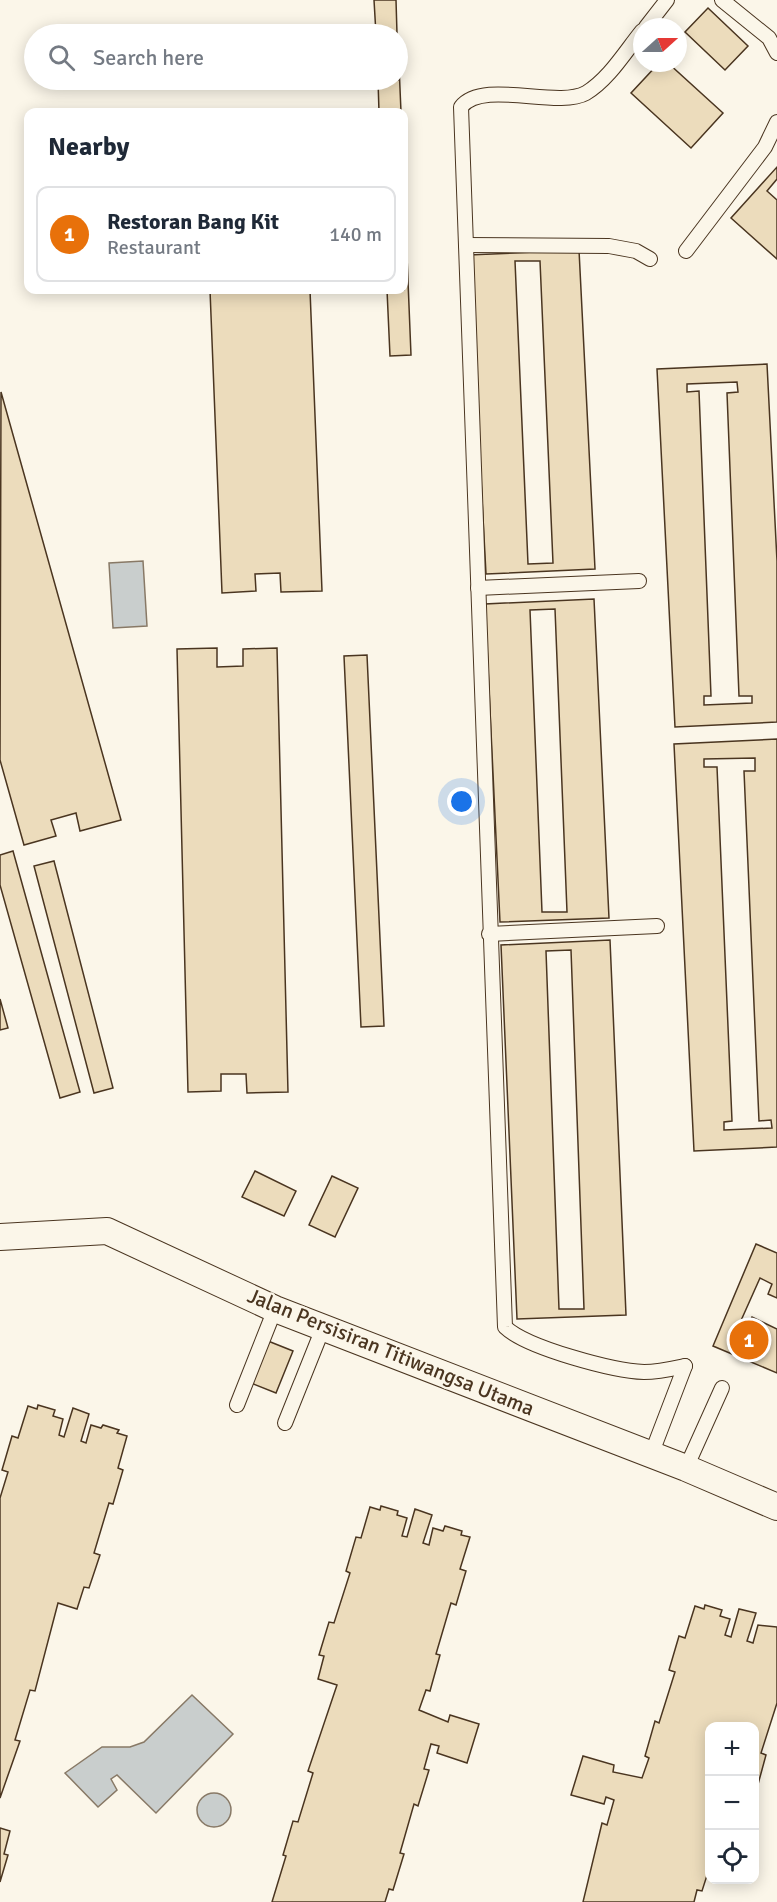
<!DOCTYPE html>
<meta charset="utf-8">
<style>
:root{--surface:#fff;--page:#f6f6f7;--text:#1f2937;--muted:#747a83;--line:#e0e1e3;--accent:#ea580c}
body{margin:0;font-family:Signika,sans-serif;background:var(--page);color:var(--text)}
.controls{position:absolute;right:18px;bottom:18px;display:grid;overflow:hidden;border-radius:12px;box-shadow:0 3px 15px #0003}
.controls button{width:54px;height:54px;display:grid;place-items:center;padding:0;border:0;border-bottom:2px solid var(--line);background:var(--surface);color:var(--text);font:30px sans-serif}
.compass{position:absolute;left:633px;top:18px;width:54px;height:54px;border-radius:50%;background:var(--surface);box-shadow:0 3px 15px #0003;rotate:69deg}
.you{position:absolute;left:462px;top:802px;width:21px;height:21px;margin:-15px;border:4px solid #fff;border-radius:50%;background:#1a73e8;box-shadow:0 0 0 9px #1a73e833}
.badge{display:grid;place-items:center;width:39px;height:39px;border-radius:50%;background:var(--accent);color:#fff;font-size:20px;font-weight:700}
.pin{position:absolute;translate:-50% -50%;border:3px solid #fff;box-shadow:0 2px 6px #0006}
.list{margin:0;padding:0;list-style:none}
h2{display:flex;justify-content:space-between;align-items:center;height:78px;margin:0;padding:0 24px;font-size:26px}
h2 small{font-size:20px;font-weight:400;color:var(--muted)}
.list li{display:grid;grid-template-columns:39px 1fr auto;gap:18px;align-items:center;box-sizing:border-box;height:96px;margin:0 12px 12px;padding:0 12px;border:2px solid var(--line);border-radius:12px}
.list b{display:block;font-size:22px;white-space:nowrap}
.list p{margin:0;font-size:20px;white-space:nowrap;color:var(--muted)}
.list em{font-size:20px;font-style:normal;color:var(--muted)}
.icon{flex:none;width:33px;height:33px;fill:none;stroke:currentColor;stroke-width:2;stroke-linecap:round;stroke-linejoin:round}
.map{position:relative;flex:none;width:777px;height:1902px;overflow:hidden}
.search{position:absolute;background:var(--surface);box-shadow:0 3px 15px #0003;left:24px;top:24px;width:384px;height:66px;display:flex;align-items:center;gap:15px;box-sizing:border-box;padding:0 21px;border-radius:33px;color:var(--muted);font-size:22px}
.panel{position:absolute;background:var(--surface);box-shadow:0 3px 15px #0003;left:24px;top:108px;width:384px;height:186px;border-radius:12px}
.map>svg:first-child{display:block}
</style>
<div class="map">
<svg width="777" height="1902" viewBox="0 0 777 1902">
<rect width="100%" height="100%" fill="#fbf6e9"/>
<g fill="#c9cecd" stroke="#887966" stroke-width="1.5">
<path d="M 143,561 L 147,626 L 113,628 L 109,563 Z"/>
<path d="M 192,1695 L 233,1734 L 156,1813 L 117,1775 L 111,1779 L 117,1790 L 98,1807 L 65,1773 L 102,1747 L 130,1747 L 144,1742 Z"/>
<circle cx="214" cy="1810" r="17"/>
</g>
<g fill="#ecdcbc" stroke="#4a3520" stroke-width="1.5" fill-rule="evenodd">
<path d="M 374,0 L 396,0 L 397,34 L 376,34 Z"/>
<path d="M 708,8 L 748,46 L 725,70 L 685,32 Z"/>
<path d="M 398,42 L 401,112 L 379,112 L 378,80 L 398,80 Z"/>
<path d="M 659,63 L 668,63 L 723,113 L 691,148 L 631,93 Z"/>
<path d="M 777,167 L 777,179 L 767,191 L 777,200 L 777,259 L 731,218 Z"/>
<path d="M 404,182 L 411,355 L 390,356 L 387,290 L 404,290 Z"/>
<path d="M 579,250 L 595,569 L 486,574 L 469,255 ZM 515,261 L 540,261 L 553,563 L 528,564 Z"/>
<path d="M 210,290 L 310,290 L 322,591 L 281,592 L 280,573 L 255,574 L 256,591 L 222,593 Z"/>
<path d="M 767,364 L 777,561 L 777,722 L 675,727 L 657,369 ZM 737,382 L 738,392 L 727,393 L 739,696 L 752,696 L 752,703 L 704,705 L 704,696 L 711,696 L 699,391 L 687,392 L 687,384 Z"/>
<path d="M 1,392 L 121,820 L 80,831 L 76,813 L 51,820 L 56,836 L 24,845 L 0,760 Z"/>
<path d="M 594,599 L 609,918 L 500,922 L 485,604 ZM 555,609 L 567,912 L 542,912 L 530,610 Z"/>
<path d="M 217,648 L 217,667 L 243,666 L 243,649 L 277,648 L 288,1092 L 247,1093 L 246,1074 L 221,1074 L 221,1091 L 188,1092 L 177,649 Z"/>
<path d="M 367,655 L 384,1026 L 361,1027 L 344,656 Z"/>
<path d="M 777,739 L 777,1147 L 694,1151 L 674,744 ZM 755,758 L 755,771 L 744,771 L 759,1121 L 771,1120 L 772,1128 L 724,1130 L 724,1122 L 732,1121 L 717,767 L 704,767 L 704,759 Z"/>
<path d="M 13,851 L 80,1092 L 60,1098 L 0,885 L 0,855 Z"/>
<path d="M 54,861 L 113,1088 L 94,1093 L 34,866 Z"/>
<path d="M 610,940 L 626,1315 L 517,1319 L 501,945 ZM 571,950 L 584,1309 L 559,1309 L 546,951 Z"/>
<path d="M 0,999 L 8,1028 L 0,1030 Z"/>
<path d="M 255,1171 L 296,1191 L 284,1216 L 242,1197 Z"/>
<path d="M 332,1176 L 358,1188 L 335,1237 L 309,1225 Z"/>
<path d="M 756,1244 L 777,1253 L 777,1298 L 768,1294 L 772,1284 L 760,1278 L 739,1325 L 747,1328 L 752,1317 L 777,1329 L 777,1373 L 713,1346 Z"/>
<path d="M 268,1341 L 293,1351 L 276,1393 L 251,1383 Z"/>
<path d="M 38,1405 L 55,1410 L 53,1416 L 63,1419 L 59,1435 L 64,1437 L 73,1408 L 89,1414 L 81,1441 L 86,1443 L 91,1425 L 101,1428 L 103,1425 L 119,1430 L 117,1433 L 127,1436 L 118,1468 L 123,1470 L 113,1504 L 109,1503 L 94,1553 L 100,1555 L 89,1588 L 84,1587 L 77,1609 L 58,1603 L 35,1691 L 30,1690 L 15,1740 L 20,1741 L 0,1798 L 0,1498 L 8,1472 L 2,1470 L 12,1436 L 18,1438 L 28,1406 L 37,1409 Z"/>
<path d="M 381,1506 L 398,1511 L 397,1515 L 407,1518 L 402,1536 L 407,1537 L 415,1509 L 432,1515 L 423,1543 L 429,1545 L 433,1528 L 443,1531 L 445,1526 L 462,1531 L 461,1535 L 470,1537 L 460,1569 L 466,1571 L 456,1605 L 451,1603 L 436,1654 L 440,1655 L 430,1691 L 426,1690 L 419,1710 L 448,1722 L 450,1715 L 479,1724 L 467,1763 L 437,1753 L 439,1746 L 431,1744 L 424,1769 L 429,1770 L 418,1806 L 414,1804 L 400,1853 L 404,1854 L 393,1890 L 389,1889 L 385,1902 L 272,1902 L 286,1856 L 283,1855 L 293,1821 L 298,1822 L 313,1773 L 308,1771 L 337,1685 L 318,1679 L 324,1656 L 319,1655 L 329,1622 L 334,1623 L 350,1573 L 346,1571 L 356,1537 L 361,1538 L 370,1507 L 380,1510 Z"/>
<path d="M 705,1605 L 722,1610 L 720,1616 L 730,1619 L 725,1635 L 731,1637 L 739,1609 L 756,1613 L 747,1641 L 753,1643 L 758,1625 L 777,1627 L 777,1703 L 761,1753 L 766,1755 L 757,1788 L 754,1726 L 710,1726 L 710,1866 L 702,1891 L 697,1890 L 694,1902 L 583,1902 L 602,1823 L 607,1825 L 614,1800 L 606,1797 L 604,1804 L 571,1795 L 583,1756 L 614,1765 L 613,1772 L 642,1778 L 649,1758 L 645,1756 L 655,1721 L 659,1723 L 675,1672 L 669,1670 L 679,1636 L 685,1638 L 695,1606 L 704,1609 Z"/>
<path d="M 0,1828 L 10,1831 L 4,1854 L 8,1855 L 0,1882 Z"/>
</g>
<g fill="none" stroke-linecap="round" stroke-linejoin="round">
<g stroke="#4a3520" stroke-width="16">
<g id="service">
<path d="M 722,0 L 769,38 L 777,53"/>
<path d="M 646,27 L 667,0"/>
<path d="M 642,31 C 625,52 609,79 586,93 C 557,109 483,79 461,107 L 505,1327 C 527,1348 614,1371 644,1372 C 658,1372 671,1369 685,1366"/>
<path d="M 466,245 L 609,246 L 636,251 L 650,259"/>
<path d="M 686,251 L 765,147 L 777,122"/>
<path d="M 478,588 L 639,581"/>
<path d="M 489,934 L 657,926"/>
<path d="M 237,1405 L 275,1309"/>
<path d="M 285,1423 L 323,1328"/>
<path d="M 651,1455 L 685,1366"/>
<path d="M 686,1468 L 722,1388"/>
</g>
</g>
<g stroke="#4a3520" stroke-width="28">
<path id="minor" d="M 0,1237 L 107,1231 L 275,1309 L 686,1468 L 777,1507"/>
</g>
<use href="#service" stroke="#fbf6e9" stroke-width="14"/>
<use href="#minor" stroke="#fbf6e9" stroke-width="26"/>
</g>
<g text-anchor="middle" stroke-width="4.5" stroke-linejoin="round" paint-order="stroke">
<g font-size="21" fill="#4a3520" stroke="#fbf6e9">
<text transform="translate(391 1352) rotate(22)" y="7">Jalan Persisiran Titiwangsa Utama</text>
</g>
</g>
</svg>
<div class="controls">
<button>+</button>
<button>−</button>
<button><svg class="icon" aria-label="locate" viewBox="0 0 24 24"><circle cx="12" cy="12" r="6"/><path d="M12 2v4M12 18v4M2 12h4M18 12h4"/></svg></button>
</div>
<svg class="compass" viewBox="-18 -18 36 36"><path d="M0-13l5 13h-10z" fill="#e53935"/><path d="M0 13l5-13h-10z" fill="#747a83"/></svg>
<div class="you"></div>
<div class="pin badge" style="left:749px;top:1340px;background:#e8710a">1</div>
<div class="search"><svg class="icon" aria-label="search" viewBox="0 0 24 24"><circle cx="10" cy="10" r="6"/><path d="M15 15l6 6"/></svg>Search here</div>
<section class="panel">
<h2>Nearby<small></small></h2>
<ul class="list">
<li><span class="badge" style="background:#e8710a">1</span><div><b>Restoran Bang Kit</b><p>Restaurant</p></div><em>140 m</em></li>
</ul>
</section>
</div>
